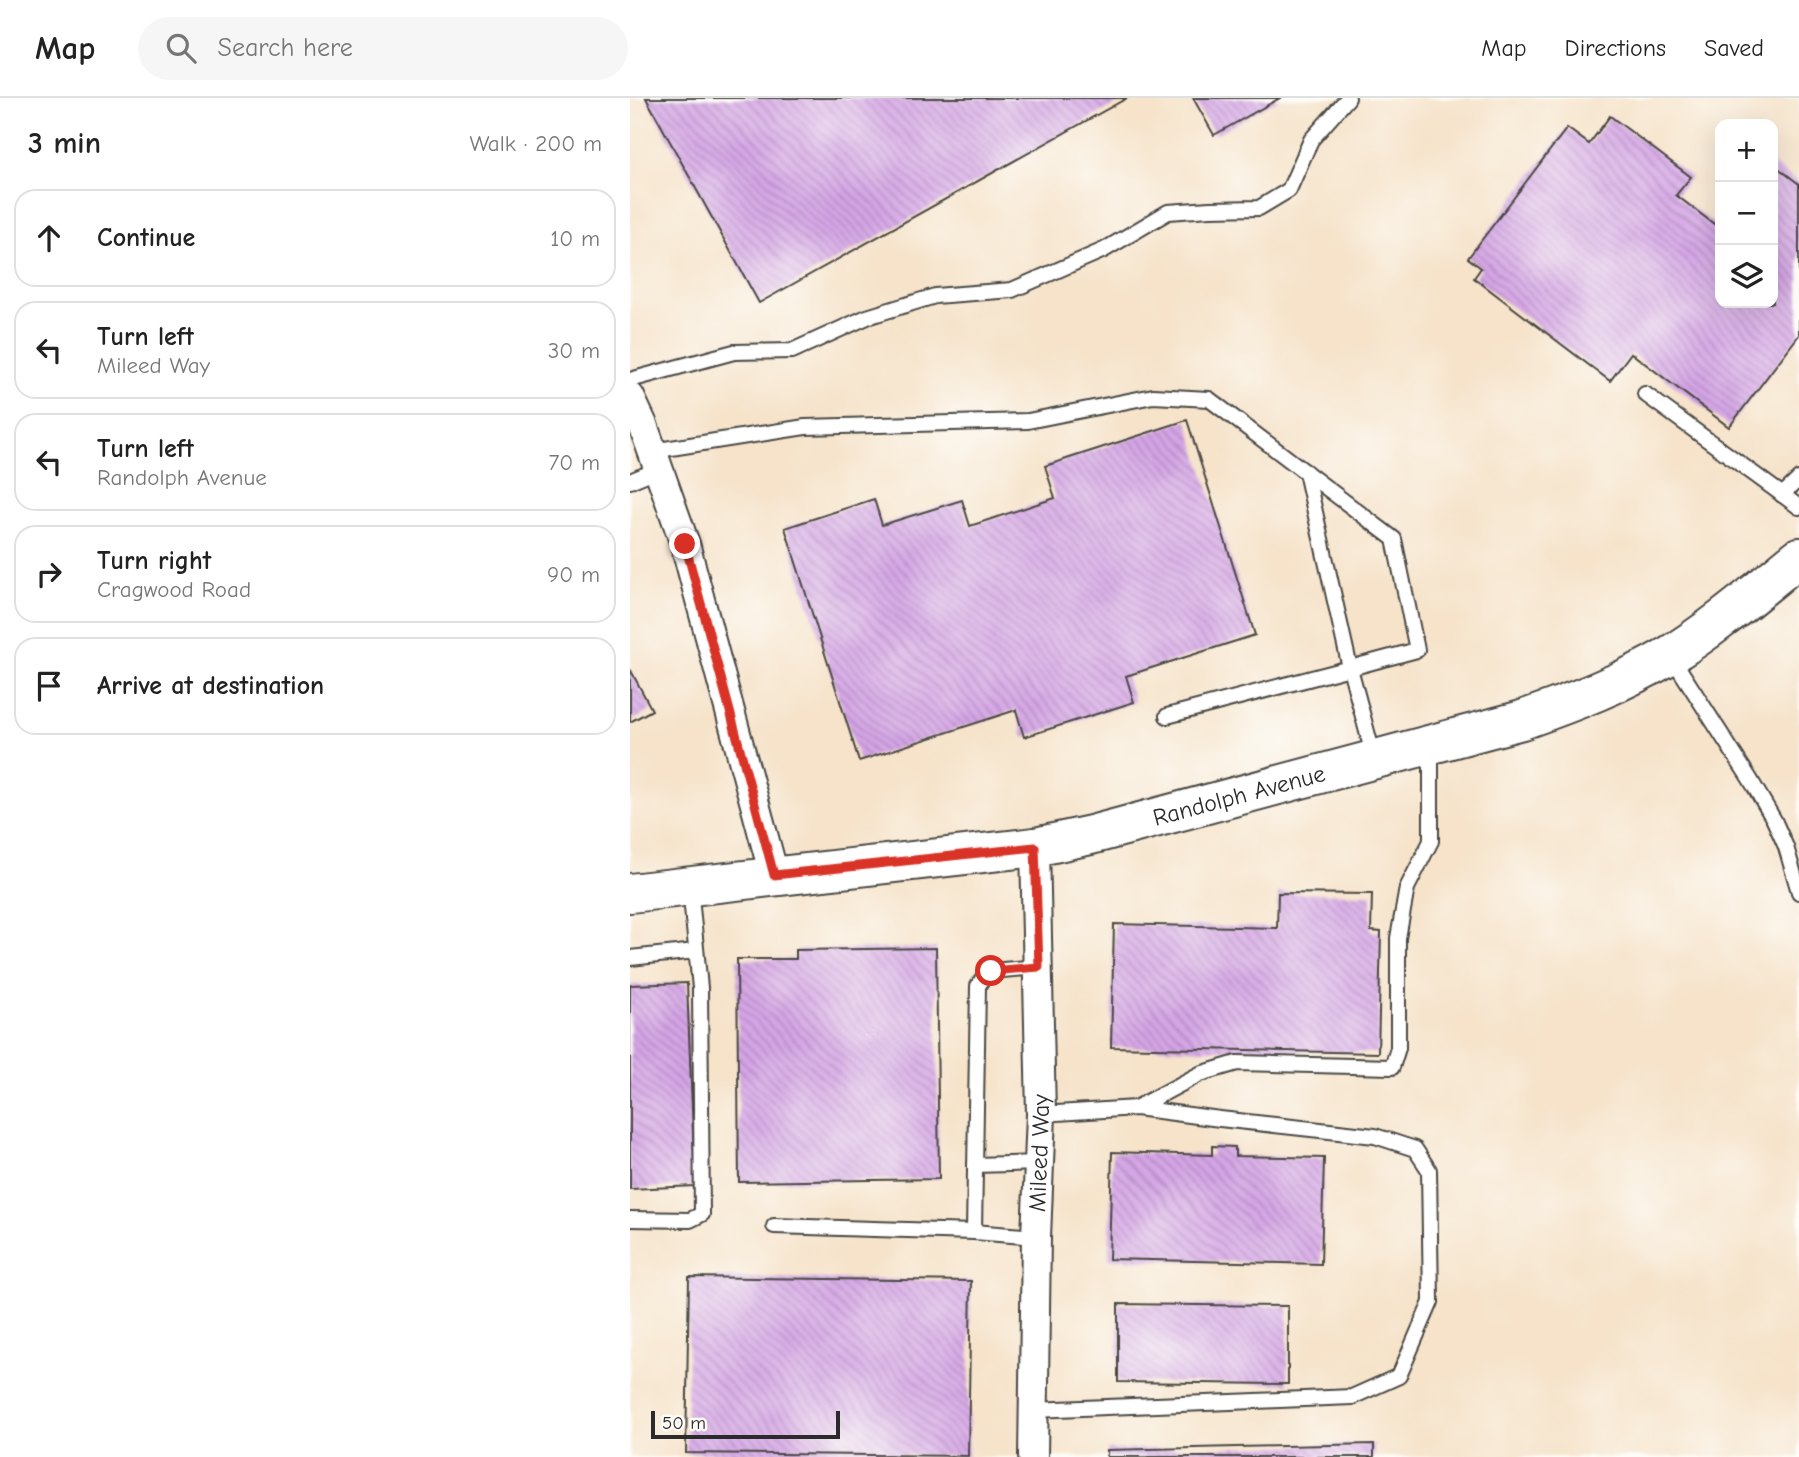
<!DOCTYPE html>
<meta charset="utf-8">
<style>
:root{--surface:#fff;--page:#f6f6f6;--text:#222;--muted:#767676;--line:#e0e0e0}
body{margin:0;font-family:"Comic Neue",sans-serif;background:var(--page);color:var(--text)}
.controls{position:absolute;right:21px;top:21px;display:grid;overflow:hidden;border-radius:14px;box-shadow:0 7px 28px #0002}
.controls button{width:63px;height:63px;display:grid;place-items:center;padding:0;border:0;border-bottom:2px solid var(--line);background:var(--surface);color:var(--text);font:35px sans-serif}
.scale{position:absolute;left:21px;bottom:18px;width:189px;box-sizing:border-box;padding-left:7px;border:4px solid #2b2b2b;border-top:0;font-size:19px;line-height:24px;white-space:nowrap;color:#2b2b2b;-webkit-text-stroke:5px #fdfcf7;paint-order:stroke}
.stop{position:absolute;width:21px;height:21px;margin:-16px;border:5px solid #d93025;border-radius:50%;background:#fff}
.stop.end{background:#d93025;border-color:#fff;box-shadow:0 2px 7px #0008}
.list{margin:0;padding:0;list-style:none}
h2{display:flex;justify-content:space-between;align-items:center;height:91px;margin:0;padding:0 28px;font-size:30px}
h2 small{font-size:23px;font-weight:400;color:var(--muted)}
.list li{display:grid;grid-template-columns:46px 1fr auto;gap:21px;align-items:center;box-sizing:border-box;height:98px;margin:0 14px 14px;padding:0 14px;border:2px solid var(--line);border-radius:21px}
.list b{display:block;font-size:26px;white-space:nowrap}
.list p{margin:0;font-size:23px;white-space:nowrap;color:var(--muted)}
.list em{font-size:23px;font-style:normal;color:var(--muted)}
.icon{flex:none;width:38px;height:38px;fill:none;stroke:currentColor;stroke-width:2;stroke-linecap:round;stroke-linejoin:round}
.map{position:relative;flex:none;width:1169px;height:1359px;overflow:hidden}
header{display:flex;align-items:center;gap:42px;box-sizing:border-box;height:98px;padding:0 35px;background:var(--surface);border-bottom:2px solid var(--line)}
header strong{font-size:33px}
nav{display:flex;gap:38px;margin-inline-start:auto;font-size:24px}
.search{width:490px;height:63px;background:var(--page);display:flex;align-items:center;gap:18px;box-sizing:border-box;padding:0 24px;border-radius:38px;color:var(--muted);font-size:26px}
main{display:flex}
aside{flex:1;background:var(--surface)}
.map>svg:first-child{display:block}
</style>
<header>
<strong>Map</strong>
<div class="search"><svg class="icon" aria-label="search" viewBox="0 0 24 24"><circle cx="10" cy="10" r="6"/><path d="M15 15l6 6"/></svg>Search here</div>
<nav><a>Map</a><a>Directions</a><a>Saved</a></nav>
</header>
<main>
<aside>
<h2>3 min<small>Walk · 200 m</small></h2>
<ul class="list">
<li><svg class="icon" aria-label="ahead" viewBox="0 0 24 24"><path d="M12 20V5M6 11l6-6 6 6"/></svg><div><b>Continue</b></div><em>10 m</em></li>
<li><svg class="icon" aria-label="left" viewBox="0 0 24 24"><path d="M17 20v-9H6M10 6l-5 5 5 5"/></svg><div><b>Turn left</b><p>Mileed Way</p></div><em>30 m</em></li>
<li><svg class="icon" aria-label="left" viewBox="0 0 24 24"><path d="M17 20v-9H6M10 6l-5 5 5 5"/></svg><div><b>Turn left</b><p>Randolph Avenue</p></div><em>70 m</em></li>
<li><svg class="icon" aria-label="right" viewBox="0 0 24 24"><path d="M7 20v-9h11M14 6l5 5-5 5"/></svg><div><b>Turn right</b><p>Cragwood Road</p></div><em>90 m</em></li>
<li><svg class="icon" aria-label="arrive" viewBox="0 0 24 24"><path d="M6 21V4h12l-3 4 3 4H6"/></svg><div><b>Arrive at destination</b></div></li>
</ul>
</aside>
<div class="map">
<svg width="1169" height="1359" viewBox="0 0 1169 1359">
<defs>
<pattern id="building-back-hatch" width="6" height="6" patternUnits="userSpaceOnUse" patternTransform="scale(1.75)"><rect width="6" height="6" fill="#d5a5e6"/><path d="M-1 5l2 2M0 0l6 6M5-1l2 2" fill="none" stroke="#ad87bb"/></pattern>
</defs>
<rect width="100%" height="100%" fill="#fdfcf7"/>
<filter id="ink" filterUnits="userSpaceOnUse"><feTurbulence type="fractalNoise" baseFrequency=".0143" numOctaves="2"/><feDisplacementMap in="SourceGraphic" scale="14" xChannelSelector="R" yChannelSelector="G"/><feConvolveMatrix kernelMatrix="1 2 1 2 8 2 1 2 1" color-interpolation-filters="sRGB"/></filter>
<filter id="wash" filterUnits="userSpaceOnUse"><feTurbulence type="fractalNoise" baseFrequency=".00686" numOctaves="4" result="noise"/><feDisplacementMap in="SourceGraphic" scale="28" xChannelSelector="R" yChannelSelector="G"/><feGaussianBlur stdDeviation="1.57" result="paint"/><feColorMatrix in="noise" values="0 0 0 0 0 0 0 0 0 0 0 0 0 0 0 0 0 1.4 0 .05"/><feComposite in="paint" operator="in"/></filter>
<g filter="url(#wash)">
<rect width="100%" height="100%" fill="#f6e3ca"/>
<g id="blocks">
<g fill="url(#building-back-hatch)">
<path d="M 16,0 L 497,0 L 129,205 Z"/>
<path d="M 563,0 L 650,0 L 584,37 Z"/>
<path d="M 980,18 L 1061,79 L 1046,97 L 1084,126 L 1090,118 L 1090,205 L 1143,205 L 1143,66 L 1169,86 L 1169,237 L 1099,329 L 1001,255 L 980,283 L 844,180 L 851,170 L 838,160 L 937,30 L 959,46 Z"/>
<path d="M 557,322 L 625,537 L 496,578 L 504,604 L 394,639 L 386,612 L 229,663 L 155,430 L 244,401 L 252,427 L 332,402 L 340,428 L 425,400 L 415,368 Z"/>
<path d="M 0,571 L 22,612 L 0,624 Z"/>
<path d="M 648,795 L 742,796 L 741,833 L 751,834 L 748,955 L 481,949 L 484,826 L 647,830 Z"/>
<path d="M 306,850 L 309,1081 L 109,1084 L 107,861 L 166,861 L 166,852 Z"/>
<path d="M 57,885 L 65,1088 L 0,1091 L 0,887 Z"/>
<path d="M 582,1048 L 605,1049 L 605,1058 L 694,1060 L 691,1166 L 479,1161 L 482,1054 L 582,1057 Z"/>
<path d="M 59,1179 L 341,1183 L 338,1358 L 56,1355 Z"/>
<path d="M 488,1206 L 658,1208 L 658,1286 L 488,1284 Z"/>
<path d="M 744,1346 L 744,1359 L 477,1359 L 477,1352 Z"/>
</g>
</g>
</g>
<g filter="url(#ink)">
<use href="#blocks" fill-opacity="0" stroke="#494743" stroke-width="2"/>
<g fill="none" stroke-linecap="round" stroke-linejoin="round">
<g stroke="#494743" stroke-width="18">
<g id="service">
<path d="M 0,282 L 104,254 L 162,253 L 237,219 L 305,198 L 382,192 L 474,152 L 538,114 L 580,111 L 629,110 L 659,92 L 681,42 L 718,0"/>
<path d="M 1015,296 L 1169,409"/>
<path d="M 22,353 L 175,329 L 398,323 L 523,298 L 579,301 L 764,441 L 787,552 L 720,570 L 744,660"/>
<path d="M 0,383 L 29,371"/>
<path d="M 1152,397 L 1169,381"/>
<path d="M 1041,558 L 1120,681 L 1144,722 L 1156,749 L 1169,794"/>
<path d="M 537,618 L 720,570 L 676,374"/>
<path d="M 0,860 L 66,853"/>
<path d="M 506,1010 L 570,976 L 607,965 L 762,969 L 768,950 L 768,840 L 777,790 L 801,743 L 801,647"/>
<path d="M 345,1067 L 408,1065"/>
<path d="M 0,1121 L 60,1122 L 72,1116 L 70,890 L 60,789"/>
<path d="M 144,1128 L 344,1134 L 406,1139"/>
<path d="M 344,1134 L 348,888 L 353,880 L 361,873 L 409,869"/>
<path d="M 403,1312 L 722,1299 L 769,1278 L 801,1204 L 799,1072 L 785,1051 L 745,1038 L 590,1021 L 506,1010 L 411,1016"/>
</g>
</g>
<g stroke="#494743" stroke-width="32">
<g id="minor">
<path d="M 0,299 L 13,327 L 55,446 L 144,777"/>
<path id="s1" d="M 403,1359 L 406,1139 L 411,1016 L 405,749"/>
</g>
</g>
<g stroke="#494743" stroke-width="42">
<g id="secondary">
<path id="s2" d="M 0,795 L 405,749 L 461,737 L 892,622 C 943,604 993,585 1040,557 C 1086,529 1127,493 1169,459"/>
</g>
</g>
<use href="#service" stroke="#fff" stroke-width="14"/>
<use href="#minor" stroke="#fff" stroke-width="28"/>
<use href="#secondary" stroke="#fff" stroke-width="38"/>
</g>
</g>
<g fill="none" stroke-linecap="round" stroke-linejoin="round" filter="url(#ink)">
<path stroke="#d93025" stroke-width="9" d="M 55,446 L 144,777 L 405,749 L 409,869 L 361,873"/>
</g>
<g text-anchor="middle" stroke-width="6" stroke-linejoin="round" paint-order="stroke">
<g font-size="24" fill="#2b2b2b" stroke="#fdfcf7">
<text dy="8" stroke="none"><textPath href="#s2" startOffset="618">Randolph Avenue</textPath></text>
<text dy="8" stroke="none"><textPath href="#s1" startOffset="304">Mileed Way</textPath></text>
</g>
</g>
</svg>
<div class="controls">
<button>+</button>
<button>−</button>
<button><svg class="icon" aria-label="layers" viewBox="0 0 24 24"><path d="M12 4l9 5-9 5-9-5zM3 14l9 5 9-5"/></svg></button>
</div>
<div class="scale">50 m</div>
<div class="stop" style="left:361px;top:873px"></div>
<div class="stop end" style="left:55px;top:446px"></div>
</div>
</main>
